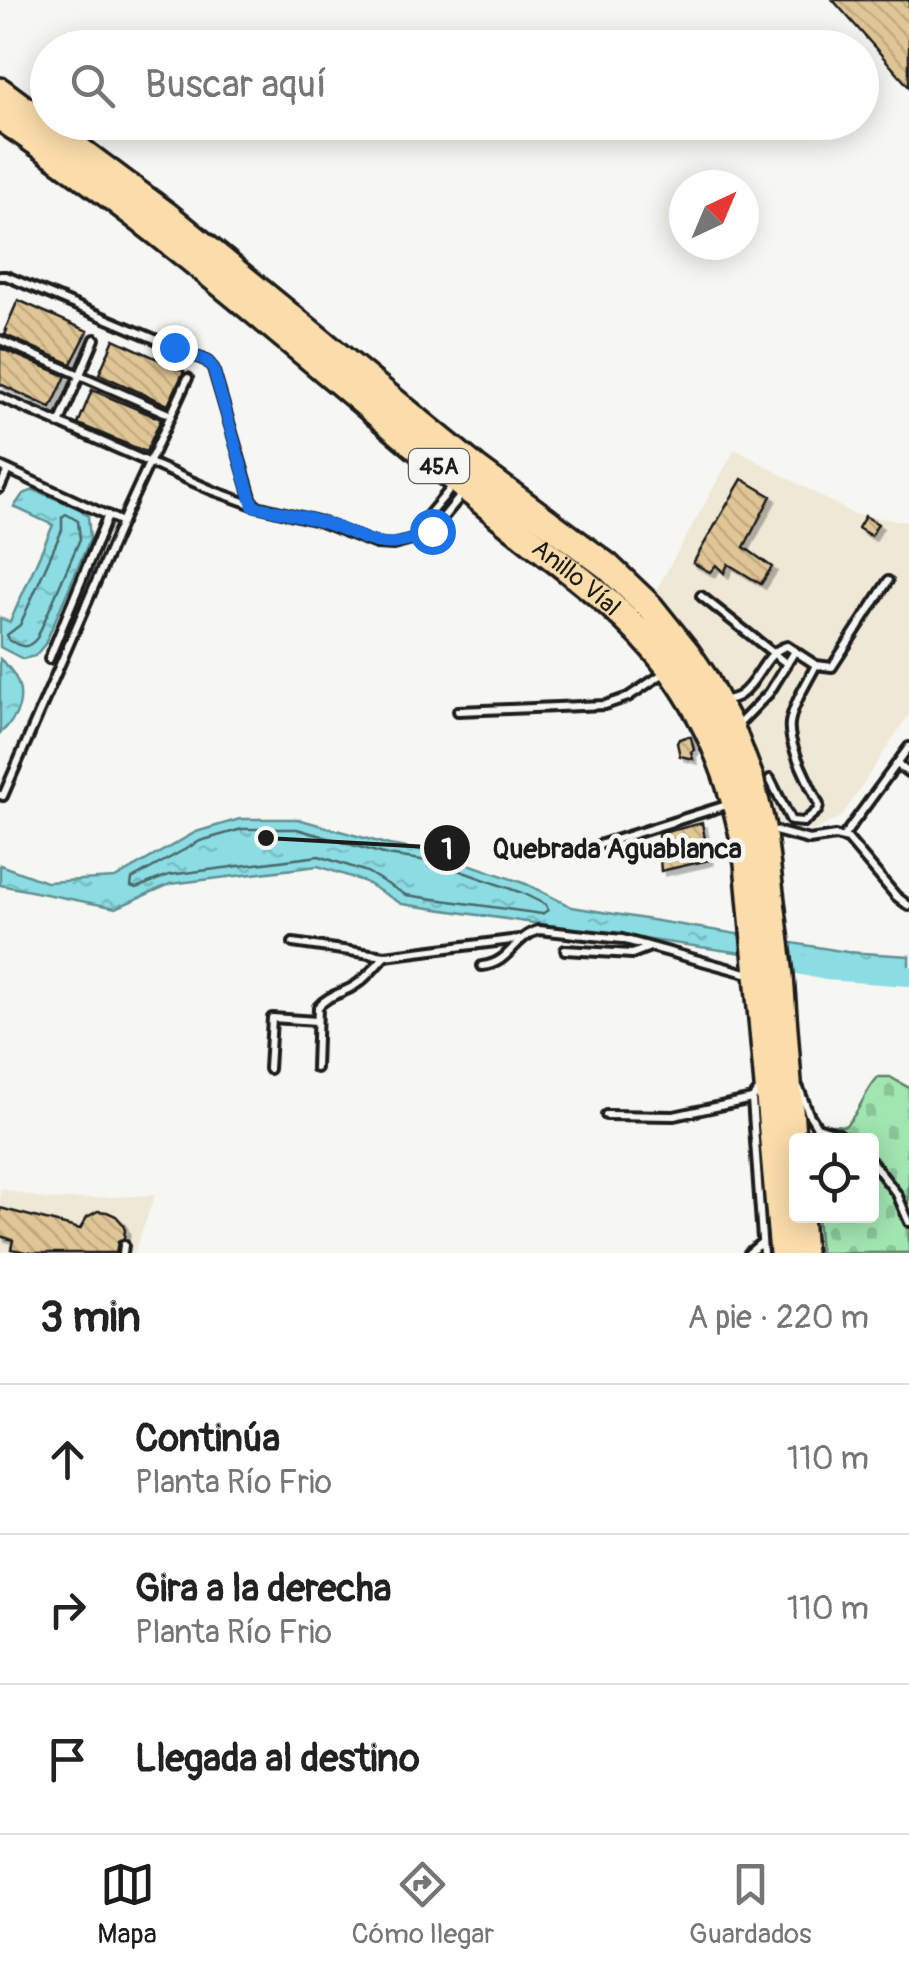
<!DOCTYPE html>
<html lang="es">
<meta charset="utf-8">
<style>
:root{--surface:#fff;--page:#f6f6f6;--text:#222;--muted:#767676;--line:#e0e0e0;--accent:#1c1c1c}
body{margin:0;font-family:Pangolin,sans-serif;background:var(--page);color:var(--text)}
.controls{position:absolute;right:30px;bottom:30px;display:grid;overflow:hidden;border-radius:10px;box-shadow:0 5px 25px #0003}
.controls button{width:90px;height:90px;display:grid;place-items:center;padding:0;border:0;border-bottom:2px solid var(--line);background:var(--surface);color:var(--text);font:50px sans-serif}
.compass{position:absolute;left:669px;top:170px;width:90px;height:90px;border-radius:50%;background:var(--surface);box-shadow:0 5px 25px #0003;rotate:44deg}
.stop{position:absolute;width:30px;height:30px;margin:-22px;border:8px solid #1a73e8;border-radius:50%;background:#fff}
.stop.end{background:#1a73e8;border-color:#fff;box-shadow:0 2px 10px #0008}
.list{margin:0;padding:0;list-style:none}
h2{display:flex;justify-content:space-between;align-items:center;height:130px;margin:0;padding:0 40px;font-size:42px}
h2 small{font-size:32px;font-weight:400;color:var(--muted)}
.list li{display:grid;grid-template-columns:65px 1fr auto;gap:30px;align-items:center;box-sizing:border-box;height:150px;padding:0 40px;border-top:2px solid var(--line)}
.list b{display:block;font-size:38px;white-space:nowrap}
.list p{margin:0;font-size:32px;white-space:nowrap;color:var(--muted)}
.list em{font-size:32px;font-style:normal;color:var(--muted)}
.icon{flex:none;width:55px;height:55px;fill:none;stroke:currentColor;stroke-width:2;stroke-linecap:round;stroke-linejoin:round}
.map{position:relative;flex:none;width:909px;height:1253px;overflow:hidden}
.search{position:absolute;background:var(--surface);box-shadow:0 5px 25px #0003;left:30px;right:30px;top:30px;height:110px;display:flex;align-items:center;gap:25px;box-sizing:border-box;padding:0 35px;border-radius:55px;color:var(--muted);font-size:38px}
.sheet{height:580px;background:var(--surface)}
nav{display:flex;justify-content:space-around;align-items:center;box-sizing:border-box;height:140px;border-top:2px solid var(--line);background:var(--surface);font-size:28px;color:var(--muted)}
nav a{display:grid;justify-items:center;gap:5px}
nav .on{color:var(--accent)}
.map>svg:first-child{display:block}
</style>
<div class="map">
<svg width="909" height="1253" viewBox="0 0 909 1253">
<defs>
<pattern id="cemetery-stones" width="16" height="16" patternUnits="userSpaceOnUse" patternTransform="scale(2.5)"><rect width="16" height="16" fill="#a1e5b1"/><path d="M2 7V4a2 2 0 0 1 4 0v3zM10 15v-3a2 2 0 0 1 4 0v3z" fill="#8ac498"/></pattern>
<pattern id="water-ripples" width="26" height="14" patternUnits="userSpaceOnUse" patternTransform="scale(2.5)"><rect width="26" height="14" fill="#8bdde3"/><path d="M2 4q2-2 4 0t4 0M15 11q2-2 4 0t4 0" fill="none" stroke="#77bdc2"/></pattern>
<pattern id="building-back-hatch" width="6" height="6" patternUnits="userSpaceOnUse" patternTransform="scale(2.5)"><rect width="6" height="6" fill="#e0c696"/><path d="M-1 5l2 2M0 0l6 6M5-1l2 2" fill="none" stroke="#c0aa81"/></pattern>
<filter id="shadow"><feDropShadow dx="4.5" dy="4.5" stdDeviation="0" flood-color="#0004"/></filter>
</defs>
<rect width="100%" height="100%" fill="#f6f6f2"/>
<filter id="ink" filterUnits="userSpaceOnUse"><feTurbulence type="fractalNoise" baseFrequency=".01" numOctaves="2"/><feDisplacementMap in="SourceGraphic" scale="20" xChannelSelector="R" yChannelSelector="G"/><feConvolveMatrix kernelMatrix="1 2 1 2 8 2 1 2 1" color-interpolation-filters="sRGB"/></filter>
<g filter="url(#ink)">
<g fill="#efe8d6">
<path d="M 735,449 L 853,514 L 909,522 L 909,714 L 842,816 L 814,831 L 768,824 L 750,734 L 708,670 L 649,603 Z"/>
<path d="M 0,1188 L 48,1200 L 155,1195 L 134,1253 L 0,1253 Z"/>
</g>
<path fill="url(#cemetery-stones)" stroke="#5e8066" stroke-width="2.5" d="M 878,1077 L 890,1077 L 909,1088 L 909,1253 L 820,1253 L 817,1216 L 872,1216 L 872,1140 L 815,1140 L 815,1137 L 833,1125 L 845,1126 C 860,1113 863,1093 878,1077 Z"/>
<g fill="url(#water-ripples)" stroke="#5f9093" stroke-width="2.5">
<path d="M 34,490 L 79,508 L 88,516 L 90,539 L 45,644 L 35,656 L 23,659 L 0,647 L 0,618 L 10,622 L 53,525 L 14,507 L 23,494 Z"/>
<path d="M 0,659 C 27,682 27,711 0,733 Z"/>
<path d="M 240,819 L 298,819 L 389,845 L 437,853 L 526,884 L 572,907 L 847,952 L 909,956 L 909,977 L 402,904 L 363,881 L 318,866 L 170,884 L 116,908 L 0,885 L 0,865 L 46,882 L 115,878 L 196,832 Z"/>
</g>
<g fill="none" stroke-linecap="round" stroke-linejoin="round">
<g stroke="#48696c" stroke-width="2.5">
<path d="M 66,514 L 78,521 L 80,539 L 37,638 C 27,650 22,647 9,640 L 7,635 L 20,625 L 62,530 L 62,517 Z"/>
<path d="M 242,829 L 297,829 L 387,855 L 435,862 L 522,893 L 546,905 L 548,910 L 542,914 L 406,895 L 367,872 L 319,856 L 169,875 L 136,888 L 131,886 L 132,879 L 200,841 Z"/>
</g>
<path stroke="#8bdde3" stroke-width="20" d="M 764,957 L 826,970 L 909,976"/>
</g>
<g fill="url(#building-back-hatch)" stroke="#1c1c1c" stroke-width="2.5" filter="url(#shadow)">
<path d="M 833,0 L 909,0 L 909,87 L 878,51 Z"/>
<path d="M 18,300 L 88,331 L 71,364 L 5,335 L 7,330 L 5,330 Z"/>
<path d="M 114,339 L 184,371 L 168,405 L 99,374 Z"/>
<path d="M 0,348 L 66,376 L 51,408 L 0,384 Z"/>
<path d="M 92,390 L 161,419 L 146,452 L 78,424 Z"/>
<path d="M 742,479 L 771,496 L 744,547 L 772,567 L 761,584 L 728,564 L 724,573 L 716,565 L 710,572 L 693,563 Z"/>
<path d="M 865,516 L 878,524 L 871,536 L 858,528 Z"/>
<path d="M 686,737 L 691,737 L 694,750 L 691,752 L 693,759 L 680,756 L 677,743 L 679,739 Z"/>
<path d="M 702,823 L 709,860 L 661,871 L 658,834 Z"/>
<path d="M 0,1208 L 80,1229 L 87,1217 L 98,1211 L 107,1212 L 116,1216 L 122,1223 L 125,1230 L 124,1238 L 118,1242 L 116,1253 L 32,1253 L 11,1249 L 13,1240 L 0,1236 Z"/>
</g>
<g fill="none" stroke-linecap="round" stroke-linejoin="round">
<g stroke="#1c1c1c" stroke-width="14">
<g id="lane">
<path d="M 0,276 L 6,276 L 207,361 L 213,368 L 253,504"/>
<path d="M 0,340 L 171,415"/>
<path d="M 0,397 L 214,491 L 253,505 L 318,521 L 376,544 L 393,545 L 416,539 L 432,531 L 464,492"/>
<path d="M 59,424 L 95,339"/>
<path d="M 0,466 L 122,522"/>
<path d="M 0,488 L 8,470"/>
<path d="M 417,538 L 426,518 L 452,487"/>
<path d="M 701,596 L 787,664"/>
<path d="M 49,659 L 108,515"/>
<path d="M 724,701 C 730,699 736,698 740,695 C 759,682 764,652 787,646 L 816,665 L 832,667 L 888,581"/>
<path d="M 458,711 L 605,705 L 628,697 L 667,671"/>
<path d="M 735,728 L 769,693 L 795,651"/>
<path d="M 897,764 L 909,773"/>
<path d="M 770,779 L 791,821 L 804,822 L 818,810 L 819,805 C 810,784 787,745 790,723 C 793,704 807,683 816,665"/>
<path d="M 0,795 L 3,796 L 122,522 L 188,378"/>
<path d="M 768,829 L 809,840 L 835,836 L 848,839 L 896,896 L 909,906"/>
<path d="M 843,837 L 909,747"/>
<path d="M 586,849 L 730,804"/>
<path d="M 293,943 L 385,956 L 519,939"/>
<path d="M 565,950 L 632,954 L 650,947"/>
<path d="M 482,966 C 511,963 513,937 539,930 L 622,939 L 753,975"/>
<path d="M 316,1068 L 318,1007 C 328,995 341,994 354,986 C 366,979 375,967 384,957"/>
<path d="M 269,1069 L 272,1018 L 317,1021"/>
<path d="M 761,1088 L 752,1099 L 763,1253"/>
<path d="M 799,1088 L 809,1114 L 817,1127 L 839,1134 L 848,1140"/>
<path d="M 606,1115 L 674,1116 L 752,1099"/>
<path d="M 814,1140 L 817,1127"/>
<path d="M 872,1162 L 897,1194 L 909,1222"/>
<path d="M 123,1253 L 124,1245"/>
<path d="M 749,1253 L 761,1243"/>
</g>
</g>
<g stroke="#1c1c1c" stroke-width="32">
<g id="highway">
<path d="M 0,91 L 165,214 L 475,468 L 607,566 L 650,607 L 687,653 L 704,678 L 732,731 L 750,778 L 762,827 L 780,976 L 796,1188"/>
<path id="s1" d="M 0,117 C 159,224 302,352 449,474 C 479,498 508,523 538,546 C 586,583 633,619 670,668 C 713,726 737,793 748,863 L 783,1253"/>
<path d="M 799,1216 L 802,1253"/>
</g>
</g>
<use href="#lane" stroke="#f6f6f2" stroke-width="6"/>
<use href="#highway" stroke="#fbddab" stroke-width="25"/>
</g>
</g>
<g fill="none" stroke-linecap="round" stroke-linejoin="round" filter="url(#ink)">
<path stroke="#1a73e8" stroke-width="12" d="M 174,347 L 207,361 L 213,368 L 253,506 C 276,511 299,515 322,522 C 370,537 379,557 432,531"/>
</g>
<g text-anchor="middle" stroke-width="9" stroke-linejoin="round" paint-order="stroke">
<rect fill="#f6f6f2" stroke="#5d5d5c" stroke-width="2.5" x="409" y="449" width="60" height="34" rx="8"/>
<g font-size="22" font-weight="bold" fill="#1c1c1c">
<text x="439" y="474">45A</text>
</g>
<g font-size="25" fill="#1c1c1c" stroke="#f6f6f2">
<text dy="9" stroke="none"><textPath href="#s1" startOffset="738">Anillo Víal</textPath></text>
</g>
</g>
<path fill="none" stroke="#1c1c1c" stroke-width="4" d="M266 838L447 848"/>
<g fill="#1c1c1c" stroke="#f6f6f2" stroke-width="4">
<circle cx="266" cy="838" r="10"/>
<circle cx="447" cy="848" r="25"/>
</g>
<g font-size="30" text-anchor="middle" font-weight="bold" fill="#fff">
<text x="447" y="859">1</text>
</g>
<g font-size="28" text-anchor="middle" font-weight="bold" fill="#1c1c1c" stroke="#f6f6f2" stroke-width="9" stroke-linejoin="round" paint-order="stroke">
<text x="617" y="858">Quebrada Aguablanca</text>
</g>
</svg>
<div class="controls">
<button><svg class="icon" aria-label="locate" viewBox="0 0 24 24"><circle cx="12" cy="12" r="6"/><path d="M12 2v4M12 18v4M2 12h4M18 12h4"/></svg></button>
</div>
<svg class="compass" viewBox="-18 -18 36 36"><path d="M0-13l5 13h-10z" fill="#e53935"/><path d="M0 13l5-13h-10z" fill="#767676"/></svg>
<div class="stop" style="left:432px;top:531px"></div>
<div class="stop end" style="left:174px;top:347px"></div>
<div class="search"><svg class="icon" aria-label="search" viewBox="0 0 24 24"><circle cx="10" cy="10" r="6"/><path d="M15 15l6 6"/></svg>Buscar aquí</div>
</div>
<section class="sheet">
<h2>3 min<small>A pie · 220 m</small></h2>
<ul class="list">
<li><svg class="icon" aria-label="ahead" viewBox="0 0 24 24"><path d="M12 20V5M6 11l6-6 6 6"/></svg><div><b>Continúa</b><p>Planta Río Frio</p></div><em>110 m</em></li>
<li><svg class="icon" aria-label="right" viewBox="0 0 24 24"><path d="M7 20v-9h11M14 6l5 5-5 5"/></svg><div><b>Gira a la derecha</b><p>Planta Río Frio</p></div><em>110 m</em></li>
<li><svg class="icon" aria-label="arrive" viewBox="0 0 24 24"><path d="M6 21V4h12l-3 4 3 4H6"/></svg><div><b>Llegada al destino</b></div></li>
</ul>
</section>
<nav>
<a class="on"><svg class="icon" aria-label="map" viewBox="0 0 24 24"><path d="M3 6l6-2 6 2 6-2v14l-6 2-6-2-6 2zM9 4v14M15 6v14"/></svg>Mapa</a>
<a><svg class="icon" aria-label="directions" viewBox="0 0 24 24"><path d="M12 3l9 9-9 9-9-9zM9 14v-3h6M13 9l2 2-2 2"/></svg>Cómo llegar</a>
<a><svg class="icon" aria-label="saved" viewBox="0 0 24 24"><path d="M7 4h10v16l-5-4-5 4z"/></svg>Guardados</a>
</nav>
